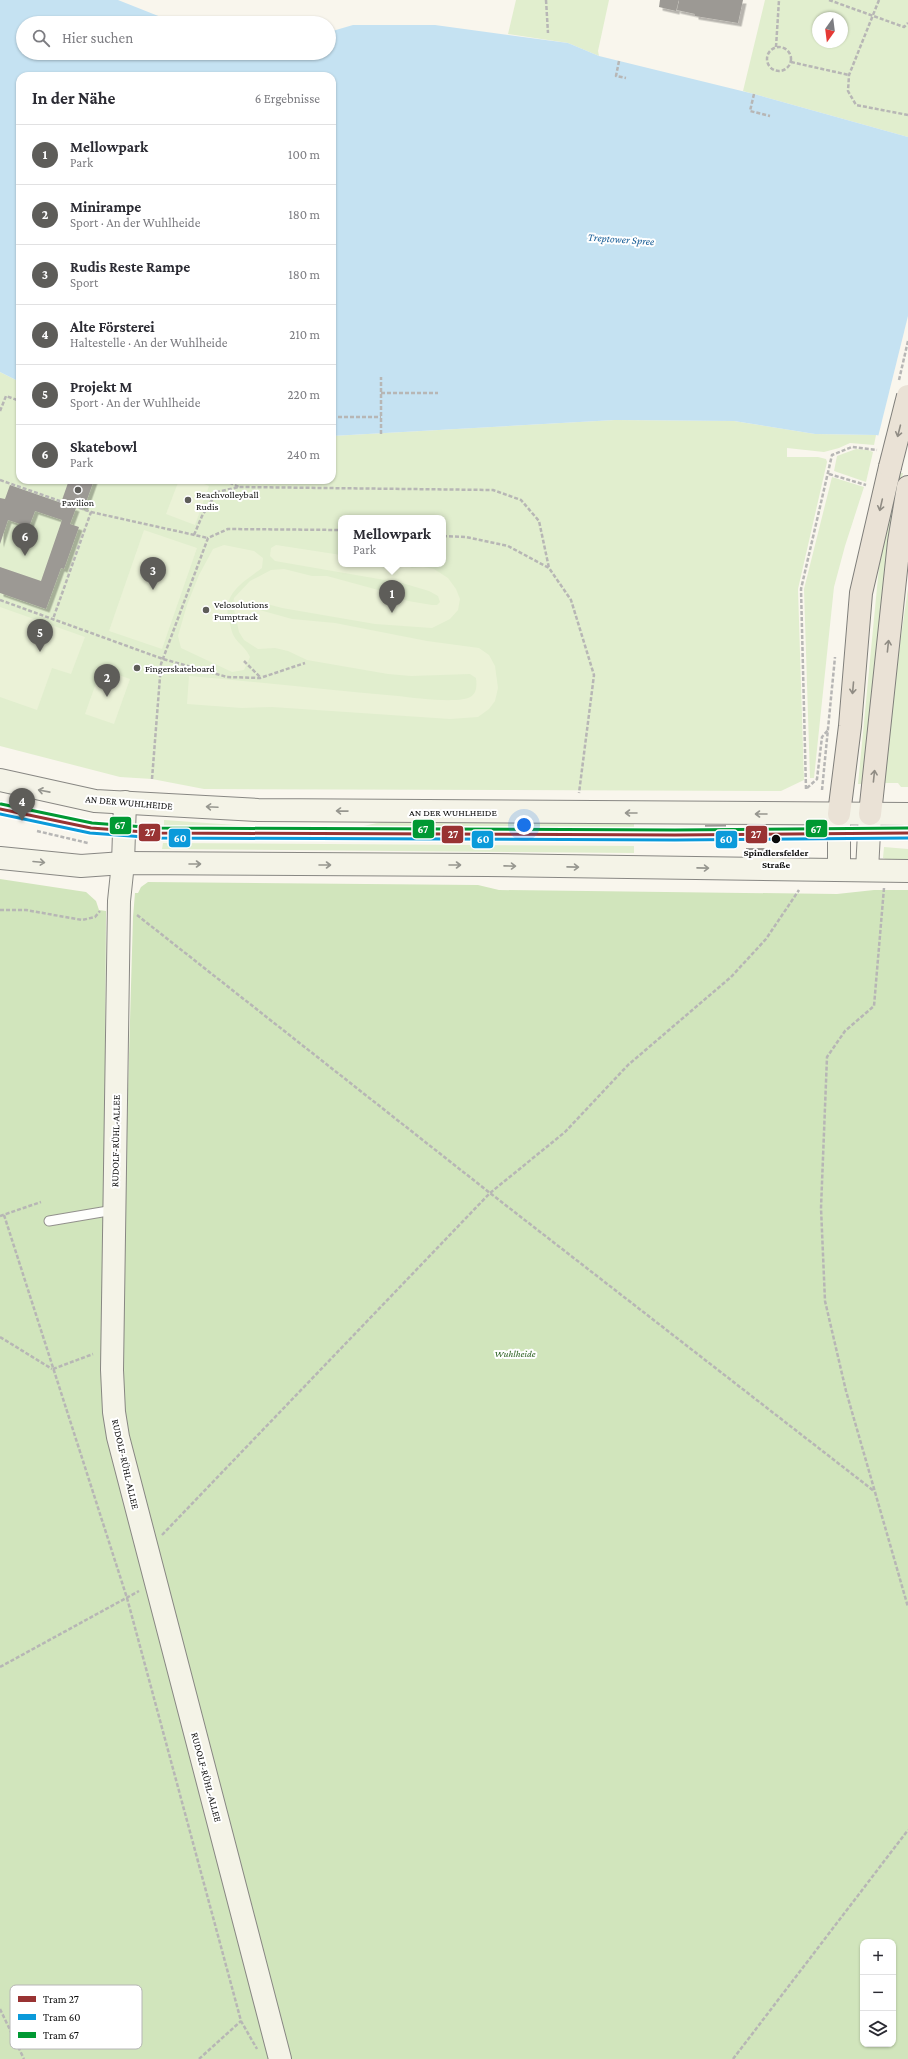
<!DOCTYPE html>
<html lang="de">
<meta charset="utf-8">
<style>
:root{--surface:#fff;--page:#f2f2f3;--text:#2b2b33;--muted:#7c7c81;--line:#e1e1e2;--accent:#5e5d59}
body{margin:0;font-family:"Crimson Pro",serif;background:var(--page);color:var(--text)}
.controls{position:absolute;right:12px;bottom:12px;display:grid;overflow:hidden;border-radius:8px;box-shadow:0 1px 3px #0004}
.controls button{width:36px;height:36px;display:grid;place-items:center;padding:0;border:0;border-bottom:1px solid var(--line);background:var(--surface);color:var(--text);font:20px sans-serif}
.compass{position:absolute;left:812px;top:12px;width:36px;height:36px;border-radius:50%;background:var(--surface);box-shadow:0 1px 3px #0004;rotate:194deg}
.you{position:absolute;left:524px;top:825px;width:14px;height:14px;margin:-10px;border:3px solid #fff;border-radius:50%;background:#1a73e8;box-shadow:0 0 0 6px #1a73e833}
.badge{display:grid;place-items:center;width:26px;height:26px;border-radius:50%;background:var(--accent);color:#fff;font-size:13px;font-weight:700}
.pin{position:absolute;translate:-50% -33px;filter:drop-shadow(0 1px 2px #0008)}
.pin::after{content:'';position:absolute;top:21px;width:14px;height:12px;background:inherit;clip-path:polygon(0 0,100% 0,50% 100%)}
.popup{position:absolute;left:338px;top:515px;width:108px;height:52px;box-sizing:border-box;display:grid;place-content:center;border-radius:8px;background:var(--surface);filter:drop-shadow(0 1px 3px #0005);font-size:13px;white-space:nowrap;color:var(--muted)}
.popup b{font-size:15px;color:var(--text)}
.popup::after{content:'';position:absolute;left:50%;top:100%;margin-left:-8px;border:8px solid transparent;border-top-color:var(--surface)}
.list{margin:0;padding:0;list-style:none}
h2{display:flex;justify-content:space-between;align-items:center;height:52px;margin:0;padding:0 16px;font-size:17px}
h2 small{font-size:13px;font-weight:400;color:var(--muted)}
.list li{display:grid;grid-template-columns:26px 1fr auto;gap:12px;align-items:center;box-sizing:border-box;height:60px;padding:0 16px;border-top:1px solid var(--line)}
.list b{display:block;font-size:15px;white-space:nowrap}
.list p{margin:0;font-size:13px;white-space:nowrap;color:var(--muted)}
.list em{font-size:13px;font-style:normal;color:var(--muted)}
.icon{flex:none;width:22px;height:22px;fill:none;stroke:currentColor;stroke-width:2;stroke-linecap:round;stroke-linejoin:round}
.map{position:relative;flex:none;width:908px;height:2059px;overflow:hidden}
.search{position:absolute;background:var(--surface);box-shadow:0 1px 3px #0004;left:16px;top:16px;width:320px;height:44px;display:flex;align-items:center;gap:10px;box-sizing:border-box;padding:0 14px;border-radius:22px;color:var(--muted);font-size:15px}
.panel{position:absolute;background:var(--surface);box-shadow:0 1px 3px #0004;left:16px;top:72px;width:320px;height:412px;border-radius:12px}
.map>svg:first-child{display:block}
</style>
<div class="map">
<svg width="908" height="2059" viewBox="0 0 908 2059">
<defs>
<filter id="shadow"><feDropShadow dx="3.5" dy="3.5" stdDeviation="0" flood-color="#0004"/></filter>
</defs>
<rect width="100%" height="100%" fill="#f9f6ed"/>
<g fill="#e1eece" fill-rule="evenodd">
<path d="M 516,0 L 609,0 L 598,51 L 599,56 L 568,43 L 508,34 Z"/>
<path d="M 765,0 L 908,0 L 908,137 L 743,91 ZM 818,18 L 842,18 L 842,42 L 818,42 Z"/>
<path d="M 0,372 L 20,382 L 20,480 L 332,480 L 332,436 L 615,420 L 734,421 L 815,434 L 876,435 L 874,445 L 850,443 L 839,448 L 824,452 L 787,448 L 787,457 L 818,457 L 826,459 L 827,462 L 798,589 L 804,780 L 781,791 L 204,789 L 152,779 L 120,777 L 0,746 ZM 341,518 L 443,518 L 443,564 L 341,564 Z"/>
<path d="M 856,449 L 868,450 L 873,452 L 866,482 L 834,471 L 837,456 Z"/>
<path d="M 897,473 L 903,473 L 895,509 L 865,784 L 858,784 L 879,567 Z"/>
<path d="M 832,477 L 864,487 L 845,546 L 834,587 L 814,778 L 810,778 L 804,589 Z"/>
<path d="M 908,588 L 908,787 L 901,787 L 898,783 L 885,783 L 882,770 Z"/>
<path d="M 164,820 L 250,826 L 359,827 L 386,821 L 634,823 L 634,830 L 164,828 Z"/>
<path d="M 163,843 L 634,846 L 634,853 L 162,849 Z"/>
<path d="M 884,847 L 908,849 L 908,862 L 894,862 L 883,858 Z"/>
</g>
<g fill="#d1e5bc" fill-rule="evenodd">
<path d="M 0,879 L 86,892 L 96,901 L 99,910 L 106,911 L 103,1371 L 272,2059 L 0,2059 Z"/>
<path d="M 148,882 L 478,885 L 499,890 L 837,894 L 874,890 L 908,890 L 908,2059 L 290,2059 L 123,1416 L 120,1365 L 133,917 L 135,893 L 138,893 L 141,887 ZM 863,1942 L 893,1942 L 893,2044 L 863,2044 Z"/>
</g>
<g fill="#ebf2d7">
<path d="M 179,480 L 194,480 L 209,486 L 195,525 L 166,514 Z"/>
<path d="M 144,530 L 197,548 L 162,649 L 109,631 Z"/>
<path d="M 224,545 L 254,551 L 263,558 L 262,568 C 242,583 220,594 230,624 C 231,628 232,634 235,638 C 240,645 246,648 250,657 L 244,670 L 232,672 L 181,648 L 178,636 L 187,605 L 199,575 L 213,549 Z"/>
<path d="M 276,545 L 341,555 L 341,564 L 403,564 L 412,568 L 423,567 L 434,569 L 448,578 L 456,589 L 460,599 L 458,610 L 450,619 L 432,628 L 375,624 L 282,608 L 260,602 L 256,609 L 292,619 L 335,623 L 427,641 L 479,648 L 489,655 L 495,666 L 498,688 L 495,701 L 489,709 L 478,717 L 450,719 L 272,707 L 242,708 L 187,704 L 189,676 C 259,682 328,690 398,696 C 414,698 454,703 468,698 C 477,695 477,686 476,678 L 470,674 L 411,676 L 388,674 L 307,660 L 288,651 L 275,648 L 258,649 L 244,640 L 239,632 L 233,605 L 234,598 L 250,581 L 271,570 L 284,569 L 312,576 L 327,576 L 382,591 L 408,601 L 432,605 L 437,605 L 440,602 L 438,596 L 429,591 L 402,583 L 275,561 L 270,556 L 271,548 Z"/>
<path d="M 0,607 L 85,637 L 71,674 L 52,668 L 37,710 L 0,697 Z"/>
<path d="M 101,669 L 130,679 L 114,724 L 85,714 Z"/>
</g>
<path fill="#c5e2f2" d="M 0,0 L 118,0 L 176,23 L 23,23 L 23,53 L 329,53 L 329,32 L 353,25 L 435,25 L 568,43 L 599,56 L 754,94 L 908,137 L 908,436 L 891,438 L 876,435 L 815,434 L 734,421 L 615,420 L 332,436 L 332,76 L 20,76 L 20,382 L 0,372 Z"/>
<path fill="#f9f6ed" d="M 908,316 L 908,438 L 891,440 L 878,437 Z"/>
<g fill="#9c9994" filter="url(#shadow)">
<path d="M 660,0 L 679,0 L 676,11 L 659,7 Z"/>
<path d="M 679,0 L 743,0 L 738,23 L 695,16 L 695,14 L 677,10 Z"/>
<path d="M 69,480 L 94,480 L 84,508 L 62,500 Z"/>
<path d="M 10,485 L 76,508 L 70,524 L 79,527 L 64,569 L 61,568 L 46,609 L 0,593 L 0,567 L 41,581 L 62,520 L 35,511 L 29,527 L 8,520 L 0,544 L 0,498 L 5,499 Z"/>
<rect x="705" y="825" width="21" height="4"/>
<rect x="746" y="848" width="20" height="4"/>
</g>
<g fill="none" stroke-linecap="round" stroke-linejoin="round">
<g stroke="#92908c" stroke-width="11">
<path id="service" d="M 49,1221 L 114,1210"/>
</g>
<g stroke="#888783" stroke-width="24">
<g id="secondary">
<path d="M 0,780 L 95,801 L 258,810 L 908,814"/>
<path d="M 125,802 L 123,863 L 119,901 L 112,1370 L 114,1412 L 118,1437 L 280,2059"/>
<path d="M 0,858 L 81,866 L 123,863 L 487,865 L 908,871"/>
<path d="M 839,869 L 839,814"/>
<path d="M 867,870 L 870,814"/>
</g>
</g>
<g stroke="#7f7e7a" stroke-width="24">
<g id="trunk">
<path d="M 839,814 L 850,726 L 861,593 L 890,467"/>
<path d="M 870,814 L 899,542 L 908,487"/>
</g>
</g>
<g stroke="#b7b6b5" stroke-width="2.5" stroke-dasharray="4 2" stroke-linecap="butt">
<path d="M 546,0 L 548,33"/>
<path d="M 829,0 L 904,27 L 908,23"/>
<path d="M 879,0 L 849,75 L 848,91 L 856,105 L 908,115"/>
<path d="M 776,47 L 779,0"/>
<circle cx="779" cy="59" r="12"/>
<path d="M 619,61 L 616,76 L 626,78"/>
<path d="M 791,62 L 849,75"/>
<path d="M 754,94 L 750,111 L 770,116"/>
<path d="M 381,393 L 438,393"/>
<path d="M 0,411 L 6,396 L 20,401"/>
<path d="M 332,417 L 381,417"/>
<path d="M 381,434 L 381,377"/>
<path d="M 829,474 L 866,485"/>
<path d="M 0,480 L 91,512 L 53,619"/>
<path d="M 224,480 L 239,487"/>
<path d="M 91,512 L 208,538"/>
<path d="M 194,535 L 202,516 L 217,492 L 239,487 L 493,490 L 521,500 L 539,521 L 549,568"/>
<path d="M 443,536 L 466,537 L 508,546 L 549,568 L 571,600 L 594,675 L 579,793"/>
<path d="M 0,600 L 163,659 L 227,677 L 260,678 L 305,663"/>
<path d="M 244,661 L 260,677"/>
<path d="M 152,779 L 161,664 L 208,538 L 228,529 L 341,530"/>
<path d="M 807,788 L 817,779 L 822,737 L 828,730"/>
<path d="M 806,789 L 801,589 L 832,455 L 852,447 L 877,450"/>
<path d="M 822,790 L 835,657"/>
<path d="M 37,831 L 88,843"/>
<path d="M 884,888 L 874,1006 L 845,1031 L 827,1057 L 821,1208 L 825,1301 L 846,1391 L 908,1607"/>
<path d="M 0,910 L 26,910 L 82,920 L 95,917 L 100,911"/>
<path d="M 137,915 L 490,1193 L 874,1491"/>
<path d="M 4,1215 L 127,1598 L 241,2021 L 257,2049"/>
<path d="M 0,1216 L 41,1202"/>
<path d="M 0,1337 L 52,1369"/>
<path d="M 53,1369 L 93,1354"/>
<path d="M 162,1535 L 490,1193 L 565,1132 L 628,1065 L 731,977 L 766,939 L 799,890"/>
<path d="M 0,1667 L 139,1591"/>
<path d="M 0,2009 L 24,2059"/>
<path d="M 199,2059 L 241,2021"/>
<path d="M 733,2059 L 908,1830"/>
</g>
<use href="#service" stroke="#fefefc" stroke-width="9"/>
<use href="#secondary" stroke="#f4f3e7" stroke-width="22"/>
<use href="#trunk" stroke="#eae2d6" stroke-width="22"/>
<g stroke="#7f7e7a" stroke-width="24" stroke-linecap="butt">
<path id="trunk-bridge" d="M 890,467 L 908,396"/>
</g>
<path stroke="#b7b6b5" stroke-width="2.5" stroke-dasharray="4 2" stroke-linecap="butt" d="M 899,380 L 908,341"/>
<use href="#trunk-bridge" stroke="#eae2d6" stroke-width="22"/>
<g stroke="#fff" stroke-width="6">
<path id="tram-1" d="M 0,809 L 91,828 L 158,833 L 675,835 L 908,833"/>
</g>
<g stroke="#fff" stroke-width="6">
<path id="tram-2" d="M 0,814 L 90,833 L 158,838 L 675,840 L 908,838"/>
</g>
<g stroke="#fff" stroke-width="6">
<path id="tram-3" d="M 1,804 L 92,823 L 158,828 L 675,830 L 908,828"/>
</g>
<use href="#tram-1" stroke="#933" stroke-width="3"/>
<use href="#tram-2" stroke="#0b9ada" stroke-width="3"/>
<use href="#tram-3" stroke="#093" stroke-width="3"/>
</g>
<defs><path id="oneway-shaft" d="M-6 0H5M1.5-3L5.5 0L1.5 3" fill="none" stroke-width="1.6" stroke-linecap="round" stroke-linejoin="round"/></defs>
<g stroke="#908c84">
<use href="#oneway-shaft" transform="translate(899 431) rotate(104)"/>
<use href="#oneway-shaft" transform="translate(881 505) rotate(103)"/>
<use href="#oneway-shaft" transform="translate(888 646) rotate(-84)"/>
<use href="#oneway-shaft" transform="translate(853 688) rotate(95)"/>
<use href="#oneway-shaft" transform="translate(874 776) rotate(-84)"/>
</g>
<g stroke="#96968f">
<use href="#oneway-shaft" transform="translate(44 791) rotate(-169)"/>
<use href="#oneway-shaft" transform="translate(212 807) rotate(-177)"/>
<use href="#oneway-shaft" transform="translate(342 811) rotate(-179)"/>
<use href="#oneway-shaft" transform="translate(631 813) rotate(-180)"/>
<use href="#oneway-shaft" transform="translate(761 814) rotate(-180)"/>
<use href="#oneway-shaft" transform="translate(39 862) rotate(5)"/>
<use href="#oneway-shaft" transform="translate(195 864)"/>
<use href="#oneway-shaft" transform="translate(325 865)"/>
<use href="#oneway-shaft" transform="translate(455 865)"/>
<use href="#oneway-shaft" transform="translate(510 866) rotate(1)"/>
<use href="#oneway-shaft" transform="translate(573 867) rotate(1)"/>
<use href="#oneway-shaft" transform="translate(703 868) rotate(1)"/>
</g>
<g fill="#5e5d59" stroke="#fff" stroke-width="1.5">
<circle cx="78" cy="490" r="4"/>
<circle cx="188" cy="500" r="4"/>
<circle cx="206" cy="610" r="4"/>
<circle cx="137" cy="668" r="4"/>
</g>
<circle fill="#0a0a0a" stroke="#fff" stroke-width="1.5" cx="776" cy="839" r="5"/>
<g text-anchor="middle" stroke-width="4" stroke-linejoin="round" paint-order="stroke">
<g font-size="10" fill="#0a0a0a" stroke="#fff" text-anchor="start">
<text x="196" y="498">Beachvolleyball<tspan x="196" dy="12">Rudis</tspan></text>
<text x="78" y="506" text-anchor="middle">Pavilion</text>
<text x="214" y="608">Velosolutions<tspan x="214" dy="12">Pumptrack</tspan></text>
<text x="145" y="672">Fingerskateboard</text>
</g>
<g font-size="10" fill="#0a0a0a" stroke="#fff">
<text transform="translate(129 802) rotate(5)" y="4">AN DER WUHLHEIDE</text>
<text x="453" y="816">AN DER WUHLHEIDE</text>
<text transform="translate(115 1141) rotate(-89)" y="4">RUDOLF-RÜHL-ALLEE</text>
<text transform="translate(126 1464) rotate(77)" y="4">RUDOLF-RÜHL-ALLEE</text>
<text transform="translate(207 1777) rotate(75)" y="4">RUDOLF-RÜHL-ALLEE</text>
</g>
<g font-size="10" font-weight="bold" fill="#0a0a0a" stroke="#fff">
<text x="776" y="856">Spindlersfelder<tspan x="776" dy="12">Straße</tspan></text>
</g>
<g font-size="10" font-style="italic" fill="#2a5f1e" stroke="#fff">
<text x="515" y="1357">Wuhlheide</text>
</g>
<g font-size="11" font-style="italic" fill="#185e97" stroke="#fff">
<text transform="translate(621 239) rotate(4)" y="4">Treptower Spree</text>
</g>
</g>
<rect x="10" y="1985" width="132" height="64" rx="6" fill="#fff" stroke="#b6b6b6" stroke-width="1"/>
<rect x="18" y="1996" width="18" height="6" fill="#933"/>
<rect x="18" y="2014" width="18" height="6" fill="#0b9ada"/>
<rect x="18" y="2032" width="18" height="6" fill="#093"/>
<g font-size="11" fill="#0a0a0a">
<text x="43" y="2003">Tram 27</text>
<text x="43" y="2021">Tram 60</text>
<text x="43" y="2039">Tram 67</text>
</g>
<g stroke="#fff" stroke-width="1.5">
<rect x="109" y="816" width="23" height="19" rx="4" fill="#093"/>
<rect x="805" y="819" width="23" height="19" rx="4" fill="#093"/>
<rect x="412" y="819" width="23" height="20" rx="4" fill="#093"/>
<rect x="138" y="823" width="23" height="19" rx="4" fill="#933"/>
<rect x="441" y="825" width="23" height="19" rx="4" fill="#933"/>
<rect x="745" y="825" width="23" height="19" rx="4" fill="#933"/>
<rect x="168" y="828" width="23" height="20" rx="4" fill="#0b9ada"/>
<rect x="471" y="830" width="23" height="19" rx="4" fill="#0b9ada"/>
<rect x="715" y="830" width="23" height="19" rx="4" fill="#0b9ada"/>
</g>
<g font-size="11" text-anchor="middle" font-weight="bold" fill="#fff">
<text x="120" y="829">67</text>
<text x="816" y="833">67</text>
<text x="423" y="833">67</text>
<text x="150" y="836">27</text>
<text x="453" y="838">27</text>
<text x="756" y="838">27</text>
<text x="180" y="842">60</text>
<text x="483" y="843">60</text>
<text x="726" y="843">60</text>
</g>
</svg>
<div class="controls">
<button>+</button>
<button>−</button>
<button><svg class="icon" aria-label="layers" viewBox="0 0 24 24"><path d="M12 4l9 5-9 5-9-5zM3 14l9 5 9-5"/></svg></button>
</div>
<svg class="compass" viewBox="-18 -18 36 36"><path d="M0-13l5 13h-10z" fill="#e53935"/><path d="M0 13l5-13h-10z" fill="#7c7c81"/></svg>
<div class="you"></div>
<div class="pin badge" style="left:392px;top:613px">1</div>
<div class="popup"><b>Mellowpark</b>Park</div>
<div class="pin badge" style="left:107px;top:697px">2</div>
<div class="pin badge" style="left:153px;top:590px">3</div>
<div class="pin badge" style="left:22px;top:821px">4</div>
<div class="pin badge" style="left:40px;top:652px">5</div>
<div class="pin badge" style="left:25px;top:556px">6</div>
<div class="search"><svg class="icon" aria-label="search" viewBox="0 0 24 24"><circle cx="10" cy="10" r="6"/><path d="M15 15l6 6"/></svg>Hier suchen</div>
<section class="panel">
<h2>In der Nähe<small>6 Ergebnisse</small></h2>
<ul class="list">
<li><span class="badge">1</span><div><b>Mellowpark</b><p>Park</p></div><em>100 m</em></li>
<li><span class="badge">2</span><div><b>Minirampe</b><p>Sport · An der Wuhlheide</p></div><em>180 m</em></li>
<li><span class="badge">3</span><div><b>Rudis Reste Rampe</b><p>Sport</p></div><em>180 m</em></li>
<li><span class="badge">4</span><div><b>Alte Försterei</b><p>Haltestelle · An der Wuhlheide</p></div><em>210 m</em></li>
<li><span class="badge">5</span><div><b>Projekt M</b><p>Sport · An der Wuhlheide</p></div><em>220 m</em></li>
<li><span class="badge">6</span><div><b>Skatebowl</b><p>Park</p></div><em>240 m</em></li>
</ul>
</section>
</div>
